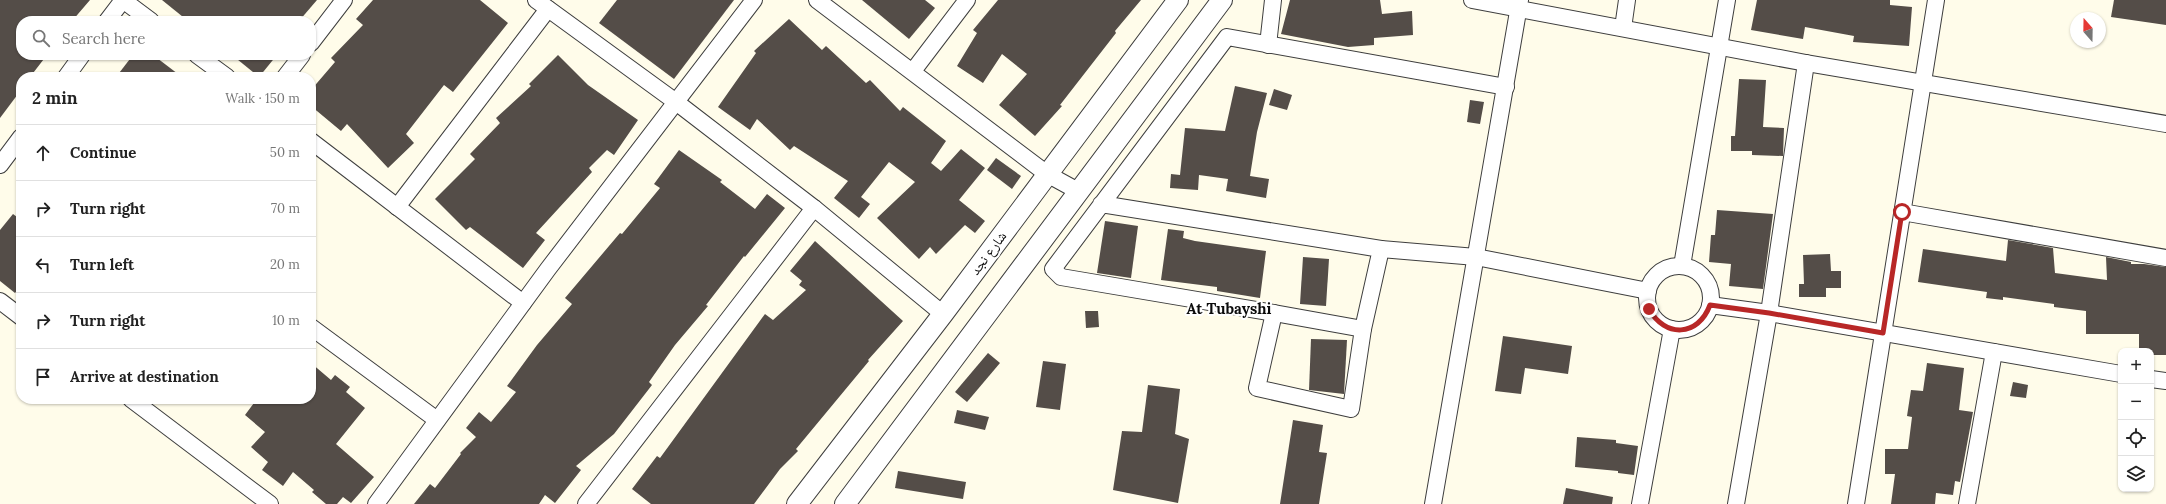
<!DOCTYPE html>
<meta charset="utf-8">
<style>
:root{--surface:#fff;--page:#f2f2f2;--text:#222;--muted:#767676;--line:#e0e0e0}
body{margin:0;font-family:Lora,"Noto Naskh Arabic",serif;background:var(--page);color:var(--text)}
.controls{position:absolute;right:12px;bottom:12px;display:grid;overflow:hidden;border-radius:8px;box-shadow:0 1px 3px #0004}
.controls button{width:36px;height:36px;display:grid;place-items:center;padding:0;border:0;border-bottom:1px solid var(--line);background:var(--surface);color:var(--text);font:20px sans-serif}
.compass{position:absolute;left:2070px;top:12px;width:36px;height:36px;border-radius:50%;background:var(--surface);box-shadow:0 1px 3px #0004;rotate:340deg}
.stop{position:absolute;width:12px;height:12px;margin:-9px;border:3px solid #b82727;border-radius:50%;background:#fff}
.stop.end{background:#b82727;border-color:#fff;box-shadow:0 1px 4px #0008}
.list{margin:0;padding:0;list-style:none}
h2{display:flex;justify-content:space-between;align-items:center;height:52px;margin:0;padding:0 16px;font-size:17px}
h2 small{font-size:13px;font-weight:400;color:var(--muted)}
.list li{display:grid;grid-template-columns:26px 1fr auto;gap:12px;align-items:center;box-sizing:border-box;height:56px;padding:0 16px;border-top:1px solid var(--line)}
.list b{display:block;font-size:15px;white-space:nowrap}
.list em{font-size:13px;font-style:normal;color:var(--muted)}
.icon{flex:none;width:22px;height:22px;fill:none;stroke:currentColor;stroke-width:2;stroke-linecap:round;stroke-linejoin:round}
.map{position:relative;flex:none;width:2166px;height:504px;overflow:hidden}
.search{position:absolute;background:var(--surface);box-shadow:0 1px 3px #0004;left:16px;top:16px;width:300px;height:44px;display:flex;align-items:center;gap:10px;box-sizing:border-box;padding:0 14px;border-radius:16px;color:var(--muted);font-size:15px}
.panel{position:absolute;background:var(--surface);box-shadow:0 1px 3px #0004;left:16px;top:72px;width:300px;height:332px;border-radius:16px}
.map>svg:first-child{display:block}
</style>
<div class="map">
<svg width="2166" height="504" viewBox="0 0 2166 504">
<rect width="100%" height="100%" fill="#fffcea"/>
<g fill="#544d48">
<path d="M 0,0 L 90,0 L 72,21 L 21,21 L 21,55 L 47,55 L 30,77 L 21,77 L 21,90 L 0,118 Z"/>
<path d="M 162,0 L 317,0 L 299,21 L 188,21 Z"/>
<path d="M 373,0 L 480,0 L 508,23 L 453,92 L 444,85 L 406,134 L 414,143 L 388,168 L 347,124 L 341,131 L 311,106 L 311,90 L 335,62 L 331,58 L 363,25 L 356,19 Z"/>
<path d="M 617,0 L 734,0 L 674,79 L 599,23 Z"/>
<path d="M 862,0 L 925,0 L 935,8 L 909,39 Z"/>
<path d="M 998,0 L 1141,0 L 1115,31 L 1116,33 L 1060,105 L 1062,106 L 1035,136 L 999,105 L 1027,74 L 1002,54 L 983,83 L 957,66 L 977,33 L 973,30 Z"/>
<path d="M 1290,0 L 1380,0 L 1382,14 L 1412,11 L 1413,35 L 1374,38 L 1374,45 L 1348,47 L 1281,34 Z"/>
<path d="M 1757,0 L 1890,0 L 1890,5 L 1912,7 L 1909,46 L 1853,42 L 1854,36 L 1805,27 L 1803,39 L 1751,30 Z"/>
<path d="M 2114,0 L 2166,0 L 2166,25 L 2111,17 Z"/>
<path d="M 789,19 L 822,50 L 826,46 L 866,83 L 870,80 L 900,111 L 903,107 L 946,141 L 931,163 L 941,171 L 961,149 L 985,168 L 959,200 L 985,221 L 975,233 L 965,225 L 936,254 L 930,247 L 919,259 L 877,218 L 915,182 L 889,162 L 861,197 L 870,204 L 859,218 L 834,198 L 848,181 L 794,146 L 790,150 L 757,119 L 750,130 L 718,107 L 756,53 L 754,51 Z"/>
<path d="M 133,55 L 153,55 L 182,77 L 116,77 Z"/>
<path d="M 232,55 L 277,55 L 259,77 Z"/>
<path d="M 558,55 L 588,85 L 638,120 L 614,155 L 607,150 L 589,168 L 592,172 L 536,233 L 545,240 L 523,268 L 470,227 L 466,230 L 435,199 L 475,159 L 470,154 L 500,123 L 496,118 L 531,86 L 529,84 Z"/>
<path d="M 1739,79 L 1766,80 L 1763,127 L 1784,128 L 1783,156 L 1752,155 L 1752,151 L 1731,151 L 1731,136 L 1735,136 Z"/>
<path d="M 1235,86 L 1267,93 L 1257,132 L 1250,176 L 1269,179 L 1266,198 L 1226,191 L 1228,179 L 1199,175 L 1198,190 L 1170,188 L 1171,174 L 1180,175 L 1185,128 L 1225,131 Z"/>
<path d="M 1274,89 L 1292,95 L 1287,110 L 1269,105 Z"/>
<path d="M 1470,100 L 1484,102 L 1480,124 L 1467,122 Z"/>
<path d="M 679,150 L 722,180 L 720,182 L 755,209 L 767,194 L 785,208 L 745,257 L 744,256 L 706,305 L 708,306 L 675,345 L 649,382 L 652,385 L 614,434 L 576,466 L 581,470 L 555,503 L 545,495 L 539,504 L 414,504 L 430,484 L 435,488 L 461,454 L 460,453 L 476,437 L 466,428 L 479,412 L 491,422 L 516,392 L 507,386 L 537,345 L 572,304 L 565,298 L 620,233 L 622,234 L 660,188 L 654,184 Z"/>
<path d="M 996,158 L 1021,176 L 1012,189 L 987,170 Z"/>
<path d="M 1717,210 L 1773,214 L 1763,289 L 1729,286 L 1731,264 L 1709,262 L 1711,235 L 1715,235 Z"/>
<path d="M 13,214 L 21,220 L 21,286 L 15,293 L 0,281 L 0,230 Z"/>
<path d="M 1105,221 L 1138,226 L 1131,278 L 1097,273 Z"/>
<path d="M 1168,229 L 1184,231 L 1183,238 L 1195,241 L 1266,251 L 1260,298 L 1217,291 L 1217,287 L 1161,280 Z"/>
<path d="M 2008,240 L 2053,248 L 2055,273 L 2107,280 L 2106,257 L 2131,262 L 2131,264 L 2144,264 L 2166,267 L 2166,355 L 2151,355 L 2151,351 L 2139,351 L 2139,334 L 2086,334 L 2086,311 L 2054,307 L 2054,304 L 2003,297 L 2003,300 L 1986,298 L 1987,292 L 1918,282 L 1923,249 L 2006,261 Z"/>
<path d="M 815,241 L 903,321 L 868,360 L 869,361 L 796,449 L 798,451 L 780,469 L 754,504 L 651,504 L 632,489 L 657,456 L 660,458 L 765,314 L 773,320 L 806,290 L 799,285 L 802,281 L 790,271 Z"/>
<path d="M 1830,254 L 1831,271 L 1841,271 L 1841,288 L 1826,288 L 1826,297 L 1799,297 L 1799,284 L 1804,284 L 1803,255 Z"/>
<path d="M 1303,257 L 1329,259 L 1326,306 L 1300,304 Z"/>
<path d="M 1085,311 L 1098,311 L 1099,327 L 1086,328 Z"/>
<path d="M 1503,336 L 1572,346 L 1568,374 L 1525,368 L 1521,394 L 1495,391 Z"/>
<path d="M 1311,339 L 1347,340 L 1344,394 L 1309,390 Z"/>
<path d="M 988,353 L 1000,363 L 967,402 L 955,392 Z"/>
<path d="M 1043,361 L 1066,364 L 1060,410 L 1036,407 Z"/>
<path d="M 311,363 L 331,380 L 335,375 L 350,387 L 346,392 L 365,408 L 336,444 L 374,477 L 351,503 L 343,497 L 337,504 L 326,504 L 312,492 L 314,490 L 293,472 L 283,486 L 262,470 L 268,462 L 251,447 L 265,432 L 245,415 L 257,399 L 311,399 Z"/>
<path d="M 1927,363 L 1964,368 L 1959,410 L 1973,412 L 1960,482 L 1955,481 L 1953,495 L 1936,493 L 1935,504 L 1891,504 L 1895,474 L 1885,474 L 1885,449 L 1908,449 L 1912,417 L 1907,416 L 1911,390 L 1923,391 Z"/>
<path d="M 2013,382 L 2028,385 L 2026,398 L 2010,396 Z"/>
<path d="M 1148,385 L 1180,389 L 1175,434 L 1189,439 L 1178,503 L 1113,490 L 1122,431 L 1142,432 Z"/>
<path d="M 957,410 L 989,417 L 985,430 L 954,423 Z"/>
<path d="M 1293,420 L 1323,425 L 1319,452 L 1327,453 L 1319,504 L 1280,504 Z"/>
<path d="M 1577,437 L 1616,440 L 1616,443 L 1638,446 L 1634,475 L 1618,473 L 1618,471 L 1575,467 Z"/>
<path d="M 898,471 L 966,482 L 963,499 L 895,488 Z"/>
<path d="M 1566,488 L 1613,497 L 1612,504 L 1563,504 Z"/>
</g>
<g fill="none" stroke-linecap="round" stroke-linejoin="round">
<g stroke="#3e3e3e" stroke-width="18">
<g id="minor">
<path d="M 123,0 L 151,21"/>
<path d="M 536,0 L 676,102 L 814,208 L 943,314"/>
<path d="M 817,0 L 1047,174 L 1078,191"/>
<path d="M 1472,0 L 1806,63 L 2166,124"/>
<path d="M 107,21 L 123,0"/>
<path d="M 1623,28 L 1627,0"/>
<path d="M 311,43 L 344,0"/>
<path d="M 1268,45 L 1273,0"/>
<path d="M 197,55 L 227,77"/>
<path d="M 913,71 L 967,0"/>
<path d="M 66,77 L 82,55"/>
<path d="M 285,77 L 302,55"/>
<path d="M 311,141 L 523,303"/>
<path d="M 0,165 L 21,137"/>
<path d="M 1101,204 L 1381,249 L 1363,329 L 1351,409 L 1257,388 L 1274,313 L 1061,277 L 1053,269 L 1227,37 L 1506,87"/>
<path d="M 397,207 L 548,9"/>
<path d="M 1902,212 L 2166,258"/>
<path d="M 1381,249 L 1476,257 L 1648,291"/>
<path d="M 1682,266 L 1727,0"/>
<circle cx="1679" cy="298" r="32"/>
<path d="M 0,301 L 21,317"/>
<path d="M 1710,305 L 1769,313 L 2121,374"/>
<path d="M 1274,313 L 1363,329"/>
<path d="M 311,327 L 437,420"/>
<path d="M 2151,379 L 2166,381"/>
<path d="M 131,399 L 270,504"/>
<path d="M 376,504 L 548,269 L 754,0"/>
<path d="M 586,504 L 814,208"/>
<path d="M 1433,504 L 1520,0"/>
<path d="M 1640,504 L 1672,329"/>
<path d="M 1736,504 L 1769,313 L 1806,63"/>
<path d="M 1856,504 L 1936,0"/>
<path d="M 1967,504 L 1994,352"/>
</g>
</g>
<g stroke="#3e3e3e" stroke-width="22">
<g id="tertiary">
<path d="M 797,504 L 943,314 L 1178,0"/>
<path d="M 845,504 L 1222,0"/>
</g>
</g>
<use href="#minor" stroke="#fff" stroke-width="16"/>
<use href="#tertiary" stroke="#fff" stroke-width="20"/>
</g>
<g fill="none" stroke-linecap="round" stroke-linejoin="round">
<path stroke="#b82727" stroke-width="5" d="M 1649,309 C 1665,338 1698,337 1710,305 L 1769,313 L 1883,333 L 1902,212"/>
</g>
<g text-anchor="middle" stroke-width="4" stroke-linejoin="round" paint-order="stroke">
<g font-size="14" fill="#0b0b0b" stroke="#fff">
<text transform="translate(988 253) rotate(-53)" y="5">شارع نجد</text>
</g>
<g font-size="15" font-weight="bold" fill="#0b0b0b" stroke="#fff">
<text x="1229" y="314">At Tubayshi</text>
</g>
</g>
</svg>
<div class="controls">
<button>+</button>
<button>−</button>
<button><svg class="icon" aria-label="locate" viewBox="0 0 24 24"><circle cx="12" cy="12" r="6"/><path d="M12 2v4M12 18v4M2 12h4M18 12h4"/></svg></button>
<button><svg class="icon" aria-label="layers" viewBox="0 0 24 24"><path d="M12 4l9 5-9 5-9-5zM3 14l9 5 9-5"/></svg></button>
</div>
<svg class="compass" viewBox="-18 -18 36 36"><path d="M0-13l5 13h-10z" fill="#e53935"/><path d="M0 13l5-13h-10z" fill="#767676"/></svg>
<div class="stop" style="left:1902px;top:212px"></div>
<div class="stop end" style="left:1649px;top:309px"></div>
<div class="search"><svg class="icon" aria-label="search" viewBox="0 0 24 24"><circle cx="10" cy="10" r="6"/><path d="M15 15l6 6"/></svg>Search here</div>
<section class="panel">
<h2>2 min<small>Walk · 150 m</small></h2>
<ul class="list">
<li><svg class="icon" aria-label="ahead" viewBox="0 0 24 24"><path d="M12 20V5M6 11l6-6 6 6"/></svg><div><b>Continue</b></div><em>50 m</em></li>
<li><svg class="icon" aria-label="right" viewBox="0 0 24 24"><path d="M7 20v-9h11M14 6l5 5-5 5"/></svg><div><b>Turn right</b></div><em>70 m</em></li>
<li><svg class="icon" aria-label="left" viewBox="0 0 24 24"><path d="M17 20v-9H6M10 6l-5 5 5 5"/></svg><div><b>Turn left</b></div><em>20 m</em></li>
<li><svg class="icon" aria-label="right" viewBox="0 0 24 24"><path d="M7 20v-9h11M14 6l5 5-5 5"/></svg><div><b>Turn right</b></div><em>10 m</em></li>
<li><svg class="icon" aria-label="arrive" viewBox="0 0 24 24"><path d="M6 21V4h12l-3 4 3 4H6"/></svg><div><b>Arrive at destination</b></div></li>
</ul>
</section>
</div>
